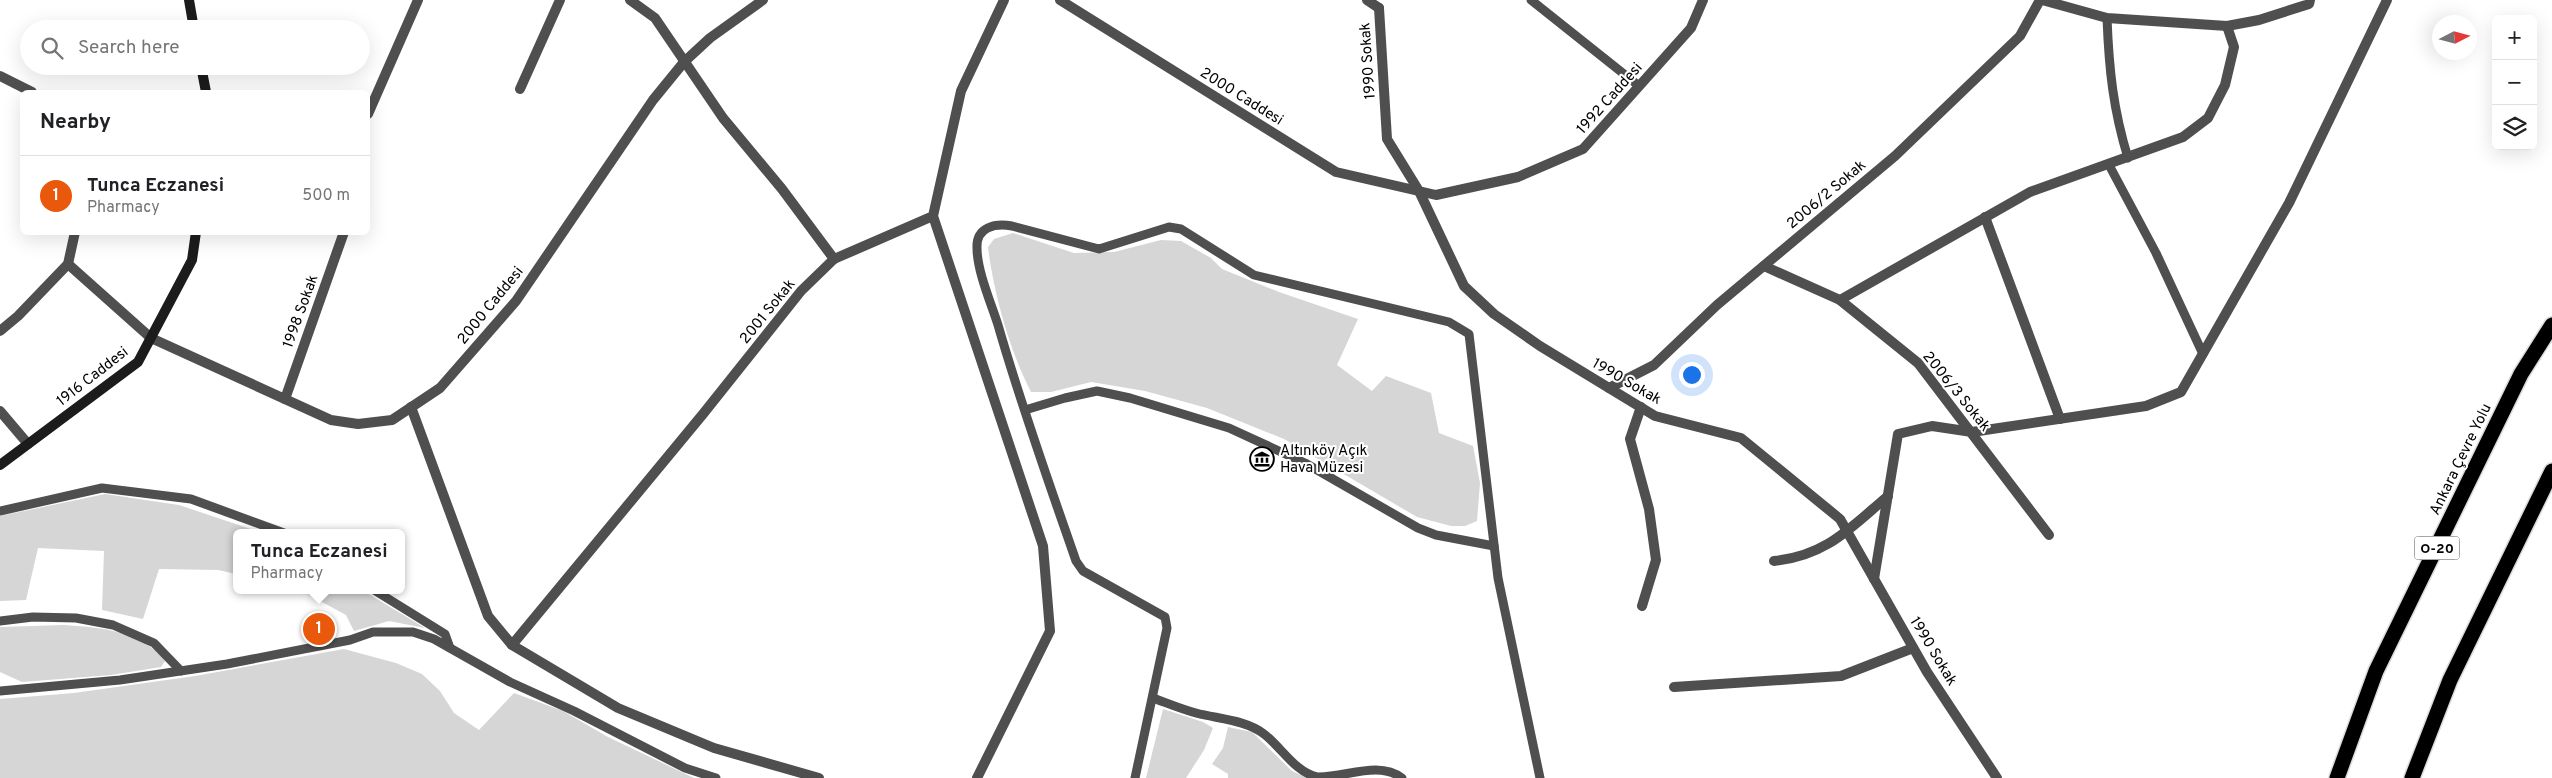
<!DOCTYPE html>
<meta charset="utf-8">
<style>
:root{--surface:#fff;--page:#f6f6f6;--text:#202124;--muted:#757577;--line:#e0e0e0;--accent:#ea580c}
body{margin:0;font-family:Overpass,sans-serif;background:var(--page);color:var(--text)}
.controls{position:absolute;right:15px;top:15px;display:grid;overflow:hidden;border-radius:8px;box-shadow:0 5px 20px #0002}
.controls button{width:45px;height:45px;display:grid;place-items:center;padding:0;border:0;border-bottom:1px solid var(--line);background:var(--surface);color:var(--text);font:25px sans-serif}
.compass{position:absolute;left:2432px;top:15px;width:45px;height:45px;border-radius:50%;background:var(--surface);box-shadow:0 5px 20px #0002;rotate:84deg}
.you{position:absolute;left:1691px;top:374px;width:18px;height:18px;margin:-12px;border:4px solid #fff;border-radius:50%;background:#1a73e8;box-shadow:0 0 0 8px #1a73e833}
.badge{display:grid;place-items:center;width:32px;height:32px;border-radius:50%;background:var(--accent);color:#fff;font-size:16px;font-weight:700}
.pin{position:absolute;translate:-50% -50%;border:2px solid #fff;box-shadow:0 1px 5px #0006}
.popup{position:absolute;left:233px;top:529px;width:172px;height:65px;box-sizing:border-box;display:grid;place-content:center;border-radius:8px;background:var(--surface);filter:drop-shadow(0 1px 4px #0005);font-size:16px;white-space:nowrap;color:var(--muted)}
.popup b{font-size:19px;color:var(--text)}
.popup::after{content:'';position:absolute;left:50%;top:100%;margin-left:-10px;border:10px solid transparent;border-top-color:var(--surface)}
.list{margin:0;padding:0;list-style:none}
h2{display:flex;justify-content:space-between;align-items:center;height:65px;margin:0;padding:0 20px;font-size:21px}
h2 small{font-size:16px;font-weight:400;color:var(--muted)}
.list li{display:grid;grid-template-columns:32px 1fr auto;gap:15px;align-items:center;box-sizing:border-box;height:80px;padding:0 20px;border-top:1px solid var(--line)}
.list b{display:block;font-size:19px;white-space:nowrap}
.list p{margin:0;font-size:16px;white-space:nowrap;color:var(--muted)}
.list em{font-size:16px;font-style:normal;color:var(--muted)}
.icon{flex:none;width:28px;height:28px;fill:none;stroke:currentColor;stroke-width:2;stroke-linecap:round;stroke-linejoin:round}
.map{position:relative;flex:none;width:2552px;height:778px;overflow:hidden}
.search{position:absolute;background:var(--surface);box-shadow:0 5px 20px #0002;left:20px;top:20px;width:350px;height:55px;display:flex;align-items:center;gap:12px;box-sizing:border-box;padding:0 18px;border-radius:28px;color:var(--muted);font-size:19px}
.panel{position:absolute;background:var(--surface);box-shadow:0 5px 20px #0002;left:20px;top:90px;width:350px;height:145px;border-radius:8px}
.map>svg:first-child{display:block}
</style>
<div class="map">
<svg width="2552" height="778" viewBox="0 0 2552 778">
<rect width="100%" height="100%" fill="#fff"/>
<g fill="#d6d6d6">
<path d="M 1013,233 L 1074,253 L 1114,252 L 1161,240 L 1181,241 L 1211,258 L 1222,269 L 1279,292 L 1358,319 L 1337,365 L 1372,391 L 1386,376 L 1431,393 L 1439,433 L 1473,446 L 1480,483 L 1477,521 L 1465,526 L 1451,526 L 1417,517 L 1284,439 L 1207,408 L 1145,391 L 1091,382 L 1051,392 L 1031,392 C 1010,352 993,291 988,247 L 994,239 Z"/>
<path d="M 105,494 L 179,505 L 263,533 L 236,533 L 236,574 L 218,570 L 159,569 L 143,619 L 102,610 L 104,551 L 38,548 L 26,600 L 0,601 L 0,516 Z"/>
<path d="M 300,590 L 362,590 L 425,628 L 389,621 L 354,631 L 346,615 Z"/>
<path d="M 64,625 C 98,627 143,631 165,661 L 161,667 L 111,675 L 22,682 L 0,672 L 0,627 Z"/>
<path d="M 344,649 L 396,663 L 422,674 L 440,691 L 454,713 L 479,730 L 514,693 L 563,711 L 608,737 L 694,778 L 0,778 L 0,699 L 74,693 L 195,676 Z"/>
<path d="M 1163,709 L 1203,722 L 1213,728 L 1204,750 L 1186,778 L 1146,778 Z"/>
<path d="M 1228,727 L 1252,732 L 1292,771 L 1307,778 L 1228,778 L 1228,774 L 1212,764 L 1223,748 Z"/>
</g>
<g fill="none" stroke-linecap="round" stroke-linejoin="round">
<g stroke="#dbdbdb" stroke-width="18">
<g id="highway">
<path d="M 2337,778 L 2376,671 L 2521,374 L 2552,325"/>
<path d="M 2412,778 L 2450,680 L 2552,471"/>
</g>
</g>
<g stroke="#4f4f4f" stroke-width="9">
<path d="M 1531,0 L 1639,86"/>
<path d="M 2107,18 C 2109,69 2113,109 2128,158"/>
<path d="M 2109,165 L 2156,253 L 2203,354"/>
<path d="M 1025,410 L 1065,398 L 1097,391 L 1130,398 L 1229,428 L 1305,463 L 1418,528 L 1436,535 L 1494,546"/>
<path d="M 0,511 L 102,488 L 191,499 L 284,533"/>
<path d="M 374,590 L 445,634 L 450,648"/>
<path d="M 0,621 L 33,617 L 76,618 L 113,625 L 154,643 L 181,671"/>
<path d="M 0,691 L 120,680 L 227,664 L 350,640 L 373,632 L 413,632 L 434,639 L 510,682 L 574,711 L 685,768 L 716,778"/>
<path d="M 1153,698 C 1167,703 1181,709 1196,713 C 1219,719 1246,720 1264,734 C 1281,747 1295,772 1317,777 C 1345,778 1378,760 1402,778"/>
<path d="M 1135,778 L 1167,628 L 1165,617 L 1083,571 L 1076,561 C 1049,483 1021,405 998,325 C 991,303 977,271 977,248 C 976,227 995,223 1012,226 L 1099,249 L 1169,227 L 1181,229 L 1254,275 L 1449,322 L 1469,334 L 1498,578 L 1540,778"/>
</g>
<g stroke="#4f4f4f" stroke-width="10">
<path d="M 630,0 L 655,18 L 723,118 L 782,189 L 834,259"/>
<path d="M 1060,0 L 1336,172 L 1436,195 L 1518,177 L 1583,149 L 1691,28 L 1703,0"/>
<path d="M 1367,0 L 1379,8"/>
<path d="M 2042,0 L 2107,18 L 2227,26 L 2259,20 L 2309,4 L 2310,0"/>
<path d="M 1379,8 L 1387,139 L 1419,191 L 1464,286 L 1494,314 L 1540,346 L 1655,416 L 1741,438 L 1840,519 L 1927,672 L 1997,778"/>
<path d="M 0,76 L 32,92"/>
<path d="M 520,89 L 560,0"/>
<path d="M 368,114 L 418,0"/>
<path d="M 933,216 L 1043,546 L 1050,631 L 977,778"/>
<path d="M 1985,217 L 2060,419"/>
<path d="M 68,264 L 151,338 L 331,420 L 358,424 L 392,420 L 440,388 L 516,301 L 653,100 L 684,62 L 710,38 L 763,0"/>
<path d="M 1764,266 L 1840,300 L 1918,363 L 2049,535"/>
<path d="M 1840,300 L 2030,192 L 2183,137 L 2208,118 L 2225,85 L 2234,47 L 2227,26"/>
<path d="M 0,331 L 18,316 L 68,264 L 75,232"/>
<path d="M 1609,388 L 1654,365 L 1717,305 L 1895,156 L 2020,36 L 2040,0"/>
<path d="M 285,399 L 344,232"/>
<path d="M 411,407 L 488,616 L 512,645 L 618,708 L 714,748 L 819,778"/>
<path d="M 1641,407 L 1630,439 L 1649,509 L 1656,560 L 1642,606"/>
<path d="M 0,411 L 28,444"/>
<path d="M 1774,561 C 1826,556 1850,528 1888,496"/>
<path d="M 1874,579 L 1898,434 L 1932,426 L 1972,432 L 2146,406 L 2181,392 L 2289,203 L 2387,0"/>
<path d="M 512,645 L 703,414 L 801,291 L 834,259 L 933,216 L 961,91 L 1004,0"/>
<path d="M 1674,687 L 1841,676 L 1913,648"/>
</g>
<g stroke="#1c1c1c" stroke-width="10">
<path d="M 189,0 L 194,29"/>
<path d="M 201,66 L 206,92"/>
<path d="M 0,465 L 138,362 L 192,260 L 196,232"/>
</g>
<use href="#highway" stroke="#000" stroke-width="15"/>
</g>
<defs>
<g id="museum-ring" transform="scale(1.25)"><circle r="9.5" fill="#fff" stroke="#000" stroke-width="1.5"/><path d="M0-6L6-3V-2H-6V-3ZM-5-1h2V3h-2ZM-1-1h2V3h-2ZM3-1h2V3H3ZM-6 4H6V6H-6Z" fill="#000"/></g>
</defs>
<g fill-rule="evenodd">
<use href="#museum-ring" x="1262" y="459"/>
</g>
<g text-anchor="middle" stroke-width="4" stroke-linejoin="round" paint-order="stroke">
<rect fill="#fff" stroke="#4c4c4c" stroke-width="1" x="2414.5" y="536.5" width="45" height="23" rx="4"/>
<g font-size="14" font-weight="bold" fill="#000">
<text x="2437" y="553">O-20</text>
</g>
<g font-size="15" fill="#000" stroke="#fff">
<text transform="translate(1367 61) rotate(-94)" y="5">1990 Sokak</text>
<text transform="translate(1242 96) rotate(32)" y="5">2000 Caddesi</text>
<text transform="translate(1609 98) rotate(-48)" y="5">1992 Caddesi</text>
<text transform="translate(1826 194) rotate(-40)" y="5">2006/2 Sokak</text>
<text transform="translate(490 305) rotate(-51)" y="5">2000 Caddesi</text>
<text transform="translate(300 311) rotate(-70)" y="5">1998 Sokak</text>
<text transform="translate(767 311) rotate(-51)" y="5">2001 Sokak</text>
<text transform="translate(92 376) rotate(-38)" y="5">1916 Caddesi</text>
<text transform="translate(1627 381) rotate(30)" y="5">1990 Sokak</text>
<text transform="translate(1957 391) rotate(51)" y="5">2006/3 Sokak</text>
<text transform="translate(2460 459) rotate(-64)" y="5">Ankara Çevre Yolu</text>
<text transform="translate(1934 651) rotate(59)" y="5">1990 Sokak</text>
</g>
<g font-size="15" fill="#000" stroke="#fff" text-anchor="start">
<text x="1280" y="455">Altınköy Açık<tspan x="1280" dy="17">Hava Müzesi</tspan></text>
</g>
</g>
</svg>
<div class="controls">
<button>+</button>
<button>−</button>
<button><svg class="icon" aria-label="layers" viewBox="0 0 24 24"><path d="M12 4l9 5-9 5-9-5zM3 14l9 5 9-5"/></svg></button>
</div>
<svg class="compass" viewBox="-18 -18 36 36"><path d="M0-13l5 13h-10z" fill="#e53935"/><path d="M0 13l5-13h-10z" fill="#757577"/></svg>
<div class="you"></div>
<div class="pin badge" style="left:319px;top:629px">1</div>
<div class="popup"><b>Tunca Eczanesi</b>Pharmacy</div>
<div class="search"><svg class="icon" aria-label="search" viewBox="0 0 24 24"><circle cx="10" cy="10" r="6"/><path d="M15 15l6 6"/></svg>Search here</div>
<section class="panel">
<h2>Nearby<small></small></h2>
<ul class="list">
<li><span class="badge">1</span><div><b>Tunca Eczanesi</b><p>Pharmacy</p></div><em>500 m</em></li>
</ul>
</section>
</div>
